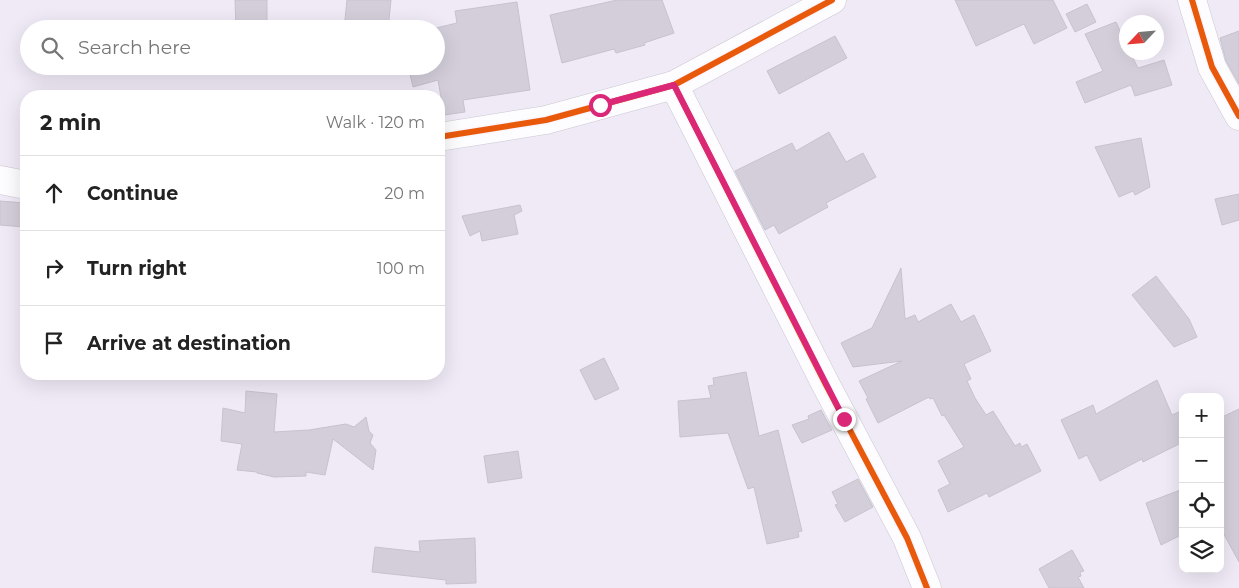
<!DOCTYPE html>
<meta charset="utf-8">
<style>
:root{--surface:#fff;--page:#f6f6f6;--text:#222;--muted:#767676;--line:#e0e0e0}
body{margin:0;font-family:Montserrat,sans-serif;background:var(--page);color:var(--text)}
.controls{position:absolute;right:15px;bottom:15px;display:grid;overflow:hidden;border-radius:10px;box-shadow:0 5px 20px #0002}
.controls button{width:45px;height:45px;display:grid;place-items:center;padding:0;border:0;border-bottom:1px solid var(--line);background:var(--surface);color:var(--text);font:25px sans-serif}
.compass{position:absolute;left:1119px;top:15px;width:45px;height:45px;border-radius:50%;background:var(--surface);box-shadow:0 5px 20px #0002;rotate:244deg}
.stop{position:absolute;width:15px;height:15px;margin:-11px;border:4px solid #db2777;border-radius:50%;background:#fff}
.stop.end{background:#db2777;border-color:#fff;box-shadow:0 1px 5px #0008}
.list{margin:0;padding:0;list-style:none}
h2{display:flex;justify-content:space-between;align-items:center;height:65px;margin:0;padding:0 20px;font-size:21px}
h2 small{font-size:16px;font-weight:400;color:var(--muted)}
.list li{display:grid;grid-template-columns:32px 1fr auto;gap:15px;align-items:center;box-sizing:border-box;height:75px;padding:0 20px;border-top:1px solid var(--line)}
.list b{display:block;font-size:19px;white-space:nowrap}
.list em{font-size:16px;font-style:normal;color:var(--muted)}
.icon{flex:none;width:28px;height:28px;fill:none;stroke:currentColor;stroke-width:2;stroke-linecap:round;stroke-linejoin:round}
.map{position:relative;flex:none;width:1239px;height:588px;overflow:hidden}
.search{position:absolute;background:var(--surface);box-shadow:0 5px 20px #0002;left:20px;top:20px;width:425px;height:55px;display:flex;align-items:center;gap:12px;box-sizing:border-box;padding:0 18px;border-radius:28px;color:var(--muted);font-size:19px}
.panel{position:absolute;background:var(--surface);box-shadow:0 5px 20px #0002;left:20px;top:90px;width:425px;height:290px;border-radius:20px}
.map>svg:first-child{display:block}
</style>
<div class="map">
<svg width="1239" height="588" viewBox="0 0 1239 588">
<rect width="100%" height="100%" fill="#f0eaf7"/>
<g fill="#d4ceda" stroke="#c7c2cd">
<path d="M 235,0 L 267,0 L 267,29 L 236,29 Z"/>
<path d="M 347,0 L 391,0 L 388,29 L 344,29 Z"/>
<path d="M 617,0 L 662,0 L 674,33 L 644,43 L 645,45 L 616,53 L 614,49 L 562,63 L 550,15 Z"/>
<path d="M 955,0 L 1053,0 L 1067,28 L 1034,44 L 1024,24 L 976,46 Z"/>
<path d="M 517,2 L 530,90 L 463,100 L 465,112 L 444,115 L 438,80 L 413,87 L 408,66 L 436,66 L 436,28 L 457,23 L 455,11 Z"/>
<path d="M 1087,4 L 1096,22 L 1075,32 L 1066,14 Z"/>
<path d="M 1116,22 L 1126,44 L 1126,52 L 1130,52 L 1138,68 L 1164,60 L 1172,85 L 1135,96 L 1131,85 L 1085,103 L 1076,82 L 1103,71 L 1085,34 Z"/>
<path d="M 1239,31 L 1239,84 L 1226,61 L 1220,38 Z"/>
<path d="M 835,36 L 847,58 L 779,94 L 767,71 Z"/>
<path d="M 829,132 L 846,162 L 863,153 L 876,177 L 826,203 L 828,207 L 779,234 L 774,225 L 765,230 L 735,171 L 792,143 L 796,151 Z"/>
<path d="M 1141,138 L 1150,187 L 1135,195 L 1133,191 L 1119,197 L 1095,147 Z"/>
<path d="M 1239,194 L 1239,220 L 1222,225 L 1215,199 Z"/>
<path d="M 0,201 L 25,203 L 24,227 L 0,225 Z"/>
<path d="M 520,205 L 522,211 L 514,215 L 518,234 L 482,241 L 480,231 L 470,236 L 462,216 Z"/>
<path d="M 901,268 L 905,319 L 915,315 L 918,322 L 951,304 L 961,322 L 974,315 L 991,351 L 964,364 L 971,379 L 967,381 L 975,398 L 986,415 L 993,411 L 1015,446 L 1020,443 L 1021,447 L 1027,444 L 1041,471 L 989,497 L 987,493 L 948,512 L 938,490 L 950,484 L 938,461 L 964,447 L 944,415 L 942,416 L 933,398 L 930,399 L 929,397 L 878,423 L 866,399 L 868,398 L 859,381 L 902,361 L 853,367 L 841,343 L 872,328 Z"/>
<path d="M 1156,276 L 1189,319 L 1197,337 L 1174,347 L 1132,295 Z"/>
<path d="M 604,358 L 619,389 L 595,400 L 580,370 Z"/>
<path d="M 746,372 L 759,436 L 778,430 L 802,531 L 798,532 L 799,537 L 767,544 L 754,487 L 748,489 L 728,433 L 680,437 L 678,401 L 711,398 L 708,386 L 714,385 L 713,378 Z"/>
<path d="M 1157,380 L 1172,415 L 1183,410 L 1183,442 L 1143,462 L 1142,459 L 1100,481 L 1087,455 L 1079,459 L 1061,420 L 1093,405 L 1096,414 Z"/>
<path d="M 246,391 L 277,394 L 274,432 L 309,430 L 346,424 L 354,427 L 366,417 L 369,431 L 373,435 L 370,443 L 376,450 L 373,470 L 333,439 L 325,475 L 306,472 L 306,476 L 274,477 L 257,473 L 257,472 L 237,470 L 242,444 L 221,441 L 223,408 L 245,413 Z"/>
<path d="M 1239,409 L 1239,562 L 1220,527 L 1220,418 Z"/>
<path d="M 821,410 L 832,430 L 802,443 L 792,425 L 809,419 L 808,416 Z"/>
<path d="M 518,451 L 522,478 L 488,483 L 484,456 Z"/>
<path d="M 858,479 L 873,507 L 845,522 L 835,505 L 838,504 L 832,492 Z"/>
<path d="M 1183,489 L 1183,534 L 1161,545 L 1146,503 Z"/>
<path d="M 475,538 L 476,583 L 446,584 L 446,580 L 372,572 L 375,547 L 420,552 L 419,541 Z"/>
<path d="M 1072,550 L 1084,571 L 1080,572 L 1081,576 L 1078,577 L 1084,588 L 1049,588 L 1039,569 Z"/>
</g>
<g fill="none" stroke-linecap="round" stroke-linejoin="round">
<g stroke="#cbc7d1" stroke-width="29">
<g id="minor">
<path d="M 1192,0 L 1212,67 L 1239,116"/>
<path d="M 674,85 L 826,385 L 907,538 L 927,588"/>
<path d="M 439,137 L 546,120 L 674,85 L 832,0"/>
<path d="M 0,180 L 26,185"/>
</g>
</g>
<use href="#minor" stroke="#fdfcfe" stroke-width="28"/>
<g stroke="#f9f6fc" stroke-width="9">
<g id="cycleway">
<path d="M 1192,0 L 1212,67 L 1239,116"/>
<path d="M 674,85 L 826,385 L 907,538 L 927,588"/>
<path d="M 439,137 L 546,120 L 674,85 L 832,0"/>
</g>
</g>
<use href="#cycleway" stroke="#e8590c" stroke-width="6"/>
</g>
<g fill="none" stroke-linecap="round" stroke-linejoin="round">
<path stroke="#db2777" stroke-width="6" d="M 600,105 L 674,85 L 844,419"/>
</g>
</svg>
<div class="controls">
<button>+</button>
<button>−</button>
<button><svg class="icon" aria-label="locate" viewBox="0 0 24 24"><circle cx="12" cy="12" r="6"/><path d="M12 2v4M12 18v4M2 12h4M18 12h4"/></svg></button>
<button><svg class="icon" aria-label="layers" viewBox="0 0 24 24"><path d="M12 4l9 5-9 5-9-5zM3 14l9 5 9-5"/></svg></button>
</div>
<svg class="compass" viewBox="-18 -18 36 36"><path d="M0-13l5 13h-10z" fill="#e53935"/><path d="M0 13l5-13h-10z" fill="#767676"/></svg>
<div class="stop" style="left:600px;top:105px"></div>
<div class="stop end" style="left:844px;top:419px"></div>
<div class="search"><svg class="icon" aria-label="search" viewBox="0 0 24 24"><circle cx="10" cy="10" r="6"/><path d="M15 15l6 6"/></svg>Search here</div>
<section class="panel">
<h2>2 min<small>Walk · 120 m</small></h2>
<ul class="list">
<li><svg class="icon" aria-label="ahead" viewBox="0 0 24 24"><path d="M12 20V5M6 11l6-6 6 6"/></svg><div><b>Continue</b></div><em>20 m</em></li>
<li><svg class="icon" aria-label="right" viewBox="0 0 24 24"><path d="M7 20v-9h11M14 6l5 5-5 5"/></svg><div><b>Turn right</b></div><em>100 m</em></li>
<li><svg class="icon" aria-label="arrive" viewBox="0 0 24 24"><path d="M6 21V4h12l-3 4 3 4H6"/></svg><div><b>Arrive at destination</b></div></li>
</ul>
</section>
</div>
